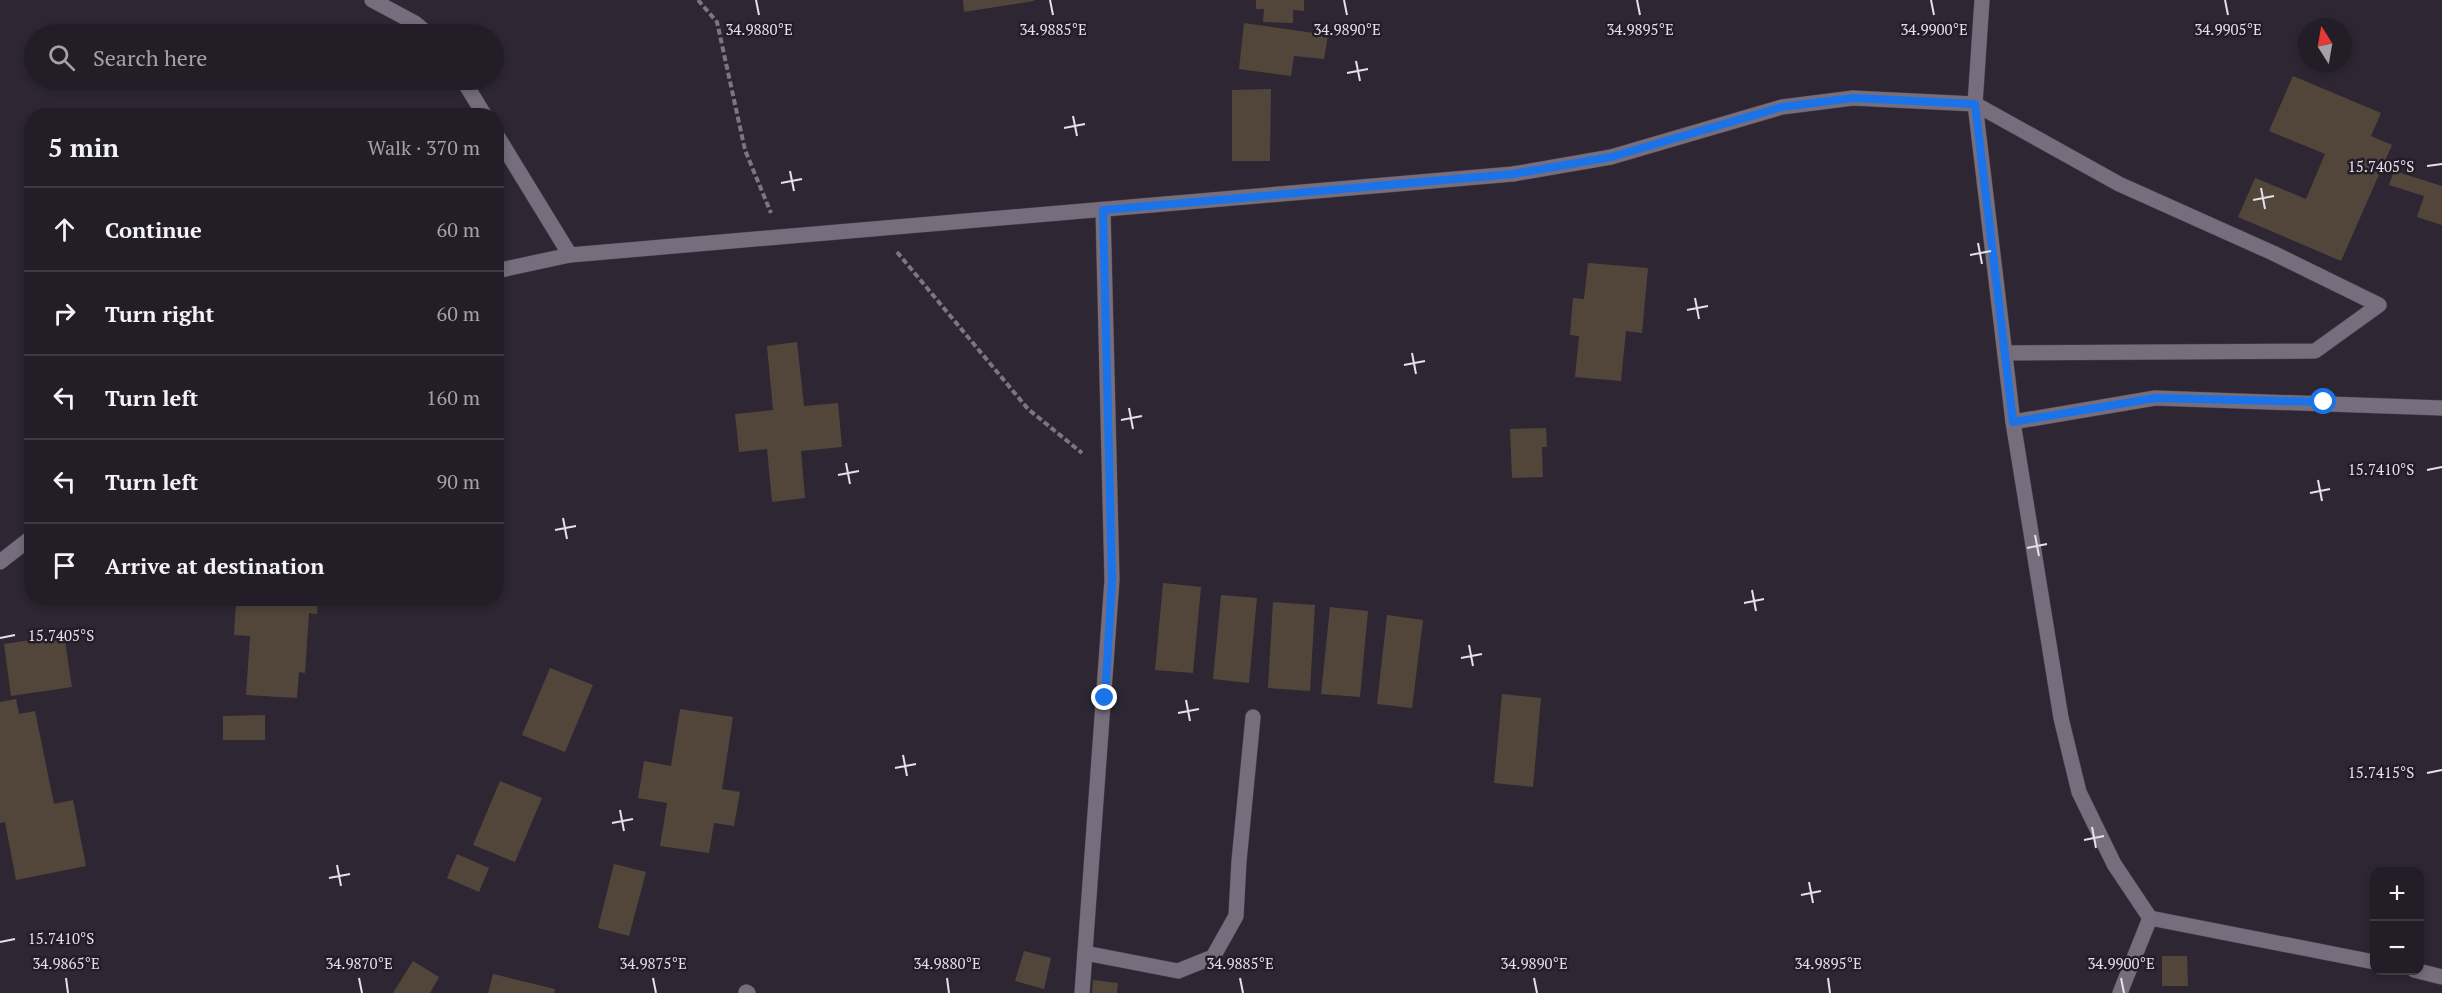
<!DOCTYPE html>
<meta charset="utf-8">
<style>
:root{--surface:#221d26;--page:#2e2a32;--text:#f1f3f6;--muted:#a2a2a7;--line:#3f3b43}
body{margin:0;font-family:"PT Serif",serif;background:var(--page);color:var(--text)}
.controls{position:absolute;right:18px;bottom:18px;display:grid;overflow:hidden;border-radius:12px;box-shadow:0 3px 9px #0003}
.controls button{width:54px;height:54px;display:grid;place-items:center;padding:0;border:0;border-bottom:2px solid var(--line);background:var(--surface);color:var(--text);font:30px sans-serif}
.compass{position:absolute;left:2298px;top:18px;width:54px;height:54px;border-radius:50%;background:var(--surface);box-shadow:0 3px 9px #0003;rotate:349deg}
.stop{position:absolute;width:18px;height:18px;margin:-14px;border:4px solid #1a73e8;border-radius:50%;background:#fff}
.stop.end{background:#1a73e8;border-color:#fff;box-shadow:0 2px 6px #0008}
.list{margin:0;padding:0;list-style:none}
h2{display:flex;justify-content:space-between;align-items:center;height:78px;margin:0;padding:0 24px;font-size:26px}
h2 small{font-size:20px;font-weight:400;color:var(--muted)}
.list li{display:grid;grid-template-columns:39px 1fr auto;gap:18px;align-items:center;box-sizing:border-box;height:84px;padding:0 24px;border-top:2px solid var(--line)}
.list b{display:block;font-size:22px;white-space:nowrap}
.list em{font-size:20px;font-style:normal;color:var(--muted)}
.icon{flex:none;width:33px;height:33px;fill:none;stroke:currentColor;stroke-width:2;stroke-linecap:round;stroke-linejoin:round}
.map{position:relative;flex:none;width:2442px;height:993px;overflow:hidden}
.search{position:absolute;background:var(--surface);box-shadow:0 3px 9px #0003;left:24px;top:24px;width:480px;height:66px;display:flex;align-items:center;gap:15px;box-sizing:border-box;padding:0 21px;border-radius:33px;color:var(--muted);font-size:22px}
.panel{position:absolute;background:var(--surface);box-shadow:0 3px 9px #0003;left:24px;top:108px;width:480px;height:498px;border-radius:24px}
.map>svg:first-child{display:block}
</style>
<div class="map">
<svg width="2442" height="993" viewBox="0 0 2442 993">
<rect width="100%" height="100%" fill="#2e2733"/>
<g fill="#52463b">
<path d="M 963,0 L 1034,0 L 1034,1 L 964,12 Z"/>
<path d="M 1256,0 L 1304,0 L 1304,11 L 1293,10 L 1293,23 L 1263,22 L 1264,9 L 1256,9 Z"/>
<path d="M 1244,23 L 1328,35 L 1324,59 L 1294,56 L 1291,76 L 1239,69 Z"/>
<path d="M 2293,76 L 2381,113 L 2371,136 L 2392,145 L 2341,261 L 2238,217 L 2255,178 L 2306,199 L 2325,154 L 2269,131 Z"/>
<path d="M 1271,89 L 1270,161 L 1232,161 L 1232,90 Z"/>
<path d="M 2394,171 L 2442,186 L 2442,225 L 2417,217 L 2424,196 L 2389,185 Z"/>
<path d="M 1588,263 L 1648,268 L 1642,333 L 1626,331 L 1621,381 L 1575,377 L 1579,336 L 1570,335 L 1573,298 L 1584,299 Z"/>
<path d="M 797,342 L 804,406 L 838,403 L 842,447 L 801,451 L 805,498 L 772,502 L 767,449 L 739,452 L 735,414 L 773,410 L 767,346 Z"/>
<path d="M 1546,428 L 1547,447 L 1542,447 L 1543,477 L 1512,478 L 1510,429 Z"/>
<path d="M 1163,583 L 1201,587 L 1193,673 L 1155,670 Z"/>
<path d="M 1221,595 L 1257,598 L 1249,683 L 1213,679 Z"/>
<path d="M 252,598 L 318,598 L 317,614 L 309,613 L 305,673 L 299,672 L 297,698 L 246,695 L 250,636 L 234,635 L 236,603 L 252,604 Z"/>
<path d="M 1273,602 L 1315,605 L 1310,691 L 1268,688 Z"/>
<path d="M 1330,607 L 1368,611 L 1360,697 L 1321,694 Z"/>
<path d="M 1387,615 L 1423,620 L 1412,708 L 1377,704 Z"/>
<path d="M 64,635 L 72,687 L 11,696 L 4,644 Z"/>
<path d="M 550,668 L 593,685 L 565,752 L 522,735 Z"/>
<path d="M 1502,694 L 1541,698 L 1533,787 L 1494,783 Z"/>
<path d="M 16,699 L 19,714 L 35,711 L 54,804 L 73,800 L 86,866 L 16,880 L 5,822 L 0,823 L 0,702 Z"/>
<path d="M 680,709 L 733,717 L 722,789 L 740,792 L 734,826 L 714,823 L 709,853 L 660,846 L 667,803 L 638,798 L 644,761 L 671,766 Z"/>
<path d="M 265,715 L 265,740 L 223,740 L 223,716 Z"/>
<path d="M 500,781 L 542,798 L 515,862 L 473,845 Z"/>
<path d="M 457,854 L 489,868 L 479,892 L 447,878 Z"/>
<path d="M 614,864 L 646,872 L 629,936 L 598,928 Z"/>
<path d="M 1024,951 L 1051,958 L 1044,989 L 1015,981 Z"/>
<path d="M 2162,956 L 2187,956 L 2188,986 L 2162,986 Z"/>
<path d="M 413,961 L 439,977 L 430,993 L 393,993 Z"/>
<path d="M 493,974 L 555,989 L 554,993 L 488,993 Z"/>
<path d="M 1093,980 L 1118,983 L 1117,993 L 1092,993 Z"/>
</g>
<g fill="none" stroke-linecap="round" stroke-linejoin="round">
<g stroke="#48424c" stroke-width="16">
<g id="service">
<path d="M 1975,104 L 2119,184 L 2273,253 L 2379,305 L 2315,351 L 2005,353"/>
<path d="M 2013,422 L 2155,398 L 2442,408"/>
<path d="M 1085,953 L 1178,971 L 1213,957 L 1236,916 L 1239,861 L 1253,717"/>
<path d="M 746,992 L 748,993"/>
</g>
</g>
<g stroke="#48424c" stroke-width="16">
<g id="minor">
<path d="M 372,0 L 415,23 L 428,34"/>
<path d="M 1982,0 L 1975,104 L 2013,422 L 2061,718 L 2079,792 L 2114,864 L 2150,918 L 2374,962"/>
<path d="M 463,80 L 485,116"/>
<path d="M 496,134 L 570,255"/>
<path d="M 496,271 L 570,255 L 1513,174 L 1611,157 L 1782,107 L 1853,98 L 1975,104"/>
<path d="M 0,562 L 32,537"/>
<path d="M 2414,970 L 2442,977"/>
<path d="M 1082,993 L 1112,580 L 1103,210"/>
<path d="M 2120,993 L 2150,918"/>
</g>
</g>
<g stroke="#7c7680" stroke-width="4" stroke-dasharray="6 3" stroke-linecap="butt">
<path d="M 698,0 L 717,22 L 745,150 L 771,213"/>
<path d="M 897,252 L 1028,409 L 1082,453"/>
</g>
<use href="#service" stroke="#766e7d" stroke-width="15"/>
<use href="#minor" stroke="#766e7d" stroke-width="15"/>
</g>
<g fill="none" stroke-linecap="round" stroke-linejoin="round">
<path stroke="#1a73e8" stroke-width="8" d="M 1105,698 L 1112,580 L 1103,210 L 1513,174 L 1611,157 L 1782,107 L 1853,98 L 1975,104 L 2013,422 L 2155,398 L 2324,402"/>
</g>
<path fill="none" stroke="#e5e1e9" stroke-width="2" d="M 756,0 L 759,15M 1050,0 L 1053,15M 1344,0 L 1347,15M 1637,0 L 1640,15M 1931,0 L 1934,15M 2225,0 L 2228,15M 1356,61 L 1360,81M 1347,73 L 1368,69M 1073,116 L 1077,136M 1064,128 L 1085,124M 2427,166 L 2442,164M 790,171 L 794,191M 781,183 L 802,179M 2261,188 L 2265,209M 2253,200 L 2274,196M 1978,243 L 1982,264M 1970,255 L 1991,251M 1695,298 L 1699,319M 1687,310 L 1708,306M 1412,353 L 1416,374M 1404,365 L 1425,361M 1129,408 L 1133,429M 1121,420 L 1142,416M 846,463 L 850,484M 2427,470 L 2442,467M 838,475 L 859,471M 2318,480 L 2322,501M 2310,493 L 2330,489M 563,518 L 567,539M 555,530 L 576,526M 2035,535 L 2039,556M 2027,548 L 2047,544M 1752,590 L 1756,611M 1744,603 L 1764,599M 0,638 L 15,635M 1469,645 L 1473,666M 1461,658 L 1482,654M 1186,700 L 1190,721M 1178,713 L 1199,709M 903,755 L 907,776M 895,768 L 916,764M 2427,773 L 2442,770M 620,810 L 624,831M 612,823 L 633,819M 2092,827 L 2096,848M 2084,840 L 2104,836M 337,865 L 341,886M 329,878 L 350,874M 1809,882 L 1813,903M 1801,895 L 1821,891M 0,942 L 15,939M 66,978 L 68,993M 359,978 L 362,993M 653,978 L 656,993M 947,978 L 949,993M 1240,978 L 1243,993M 1534,978 L 1537,993M 1828,978 L 1830,993M 2121,978 L 2124,993"/>
<g font-size="15" text-anchor="middle" fill="#e5e1e9" stroke="#241d29" stroke-width="5" stroke-linejoin="round" paint-order="stroke">
<text x="759" y="35">34.9880°E</text>
<text x="1053" y="35">34.9885°E</text>
<text x="1347" y="35">34.9890°E</text>
<text x="1640" y="35">34.9895°E</text>
<text x="1934" y="35">34.9900°E</text>
<text x="2228" y="35">34.9905°E</text>
<text x="2381" y="172">15.7405°S</text>
<text x="2381" y="475">15.7410°S</text>
<text x="61" y="641">15.7405°S</text>
<text x="2381" y="778">15.7415°S</text>
<text x="61" y="944">15.7410°S</text>
<text x="66" y="969">34.9865°E</text>
<text x="359" y="969">34.9870°E</text>
<text x="653" y="969">34.9875°E</text>
<text x="947" y="969">34.9880°E</text>
<text x="1240" y="969">34.9885°E</text>
<text x="1534" y="969">34.9890°E</text>
<text x="1828" y="969">34.9895°E</text>
<text x="2121" y="969">34.9900°E</text>
</g>
</svg>
<div class="controls">
<button>+</button>
<button>−</button>
</div>
<svg class="compass" viewBox="-18 -18 36 36"><path d="M0-13l5 13h-10z" fill="#e53935"/><path d="M0 13l5-13h-10z" fill="#a2a2a7"/></svg>
<div class="stop" style="left:2324px;top:402px"></div>
<div class="stop end" style="left:1105px;top:698px"></div>
<div class="search"><svg class="icon" aria-label="search" viewBox="0 0 24 24"><circle cx="10" cy="10" r="6"/><path d="M15 15l6 6"/></svg>Search here</div>
<section class="panel">
<h2>5 min<small>Walk · 370 m</small></h2>
<ul class="list">
<li><svg class="icon" aria-label="ahead" viewBox="0 0 24 24"><path d="M12 20V5M6 11l6-6 6 6"/></svg><div><b>Continue</b></div><em>60 m</em></li>
<li><svg class="icon" aria-label="right" viewBox="0 0 24 24"><path d="M7 20v-9h11M14 6l5 5-5 5"/></svg><div><b>Turn right</b></div><em>60 m</em></li>
<li><svg class="icon" aria-label="left" viewBox="0 0 24 24"><path d="M17 20v-9H6M10 6l-5 5 5 5"/></svg><div><b>Turn left</b></div><em>160 m</em></li>
<li><svg class="icon" aria-label="left" viewBox="0 0 24 24"><path d="M17 20v-9H6M10 6l-5 5 5 5"/></svg><div><b>Turn left</b></div><em>90 m</em></li>
<li><svg class="icon" aria-label="arrive" viewBox="0 0 24 24"><path d="M6 21V4h12l-3 4 3 4H6"/></svg><div><b>Arrive at destination</b></div></li>
</ul>
</section>
</div>
